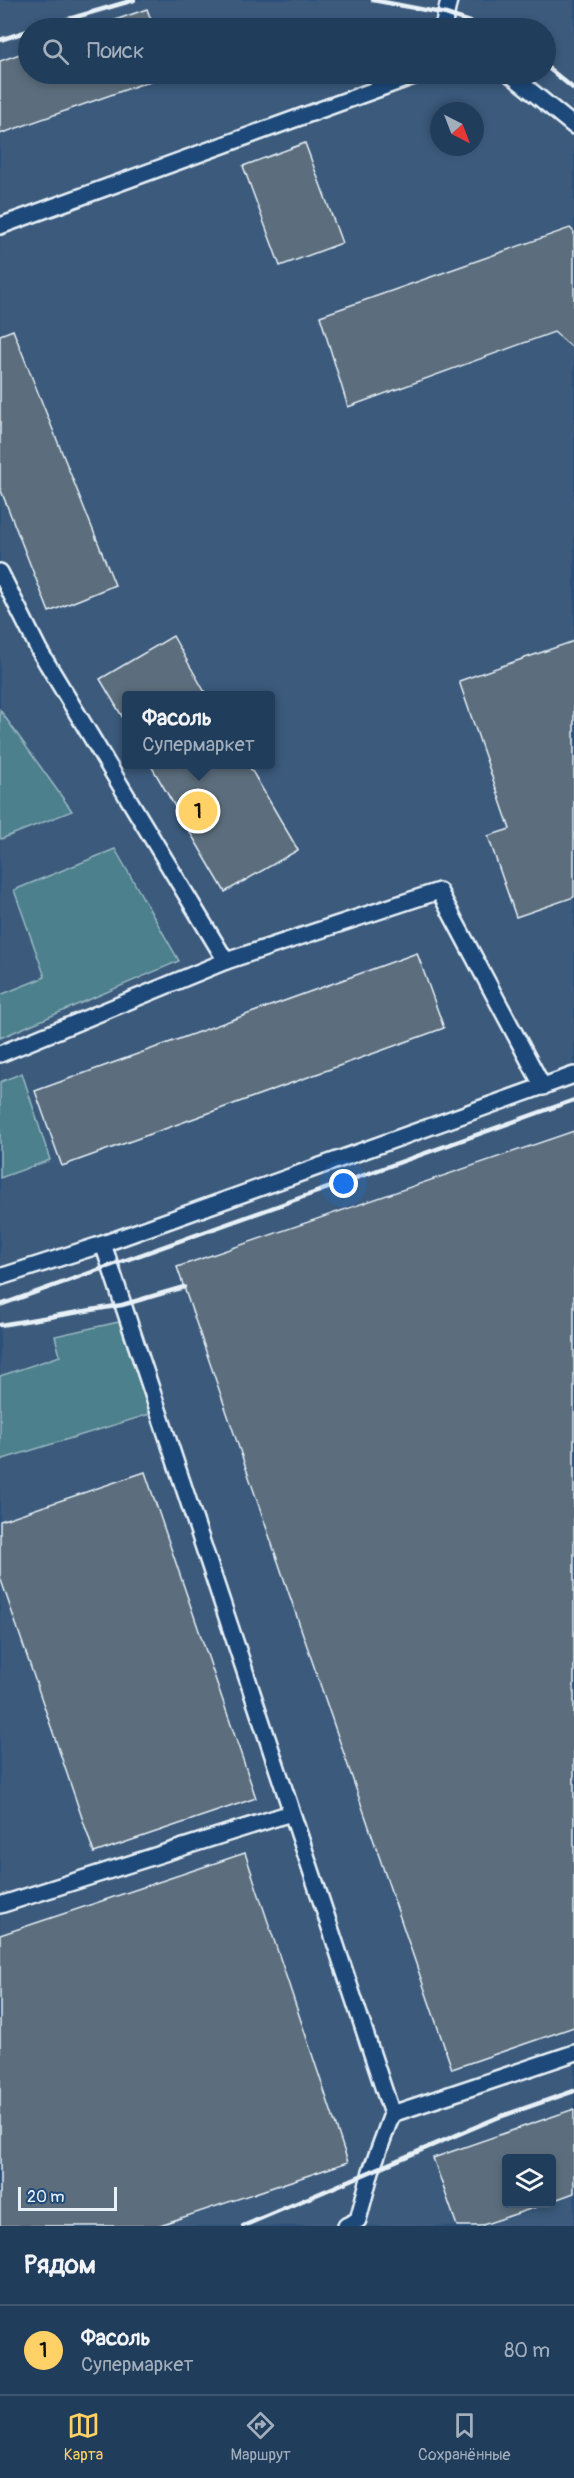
<!DOCTYPE html>
<html lang="ru">
<meta charset="utf-8">
<style>
:root{--surface:#203d5c;--page:#2d4865;--text:#f1f3f6;--muted:#a2aebb;--line:#3d5672;--accent:#ffd166}
body{margin:0;font-family:Pangolin,sans-serif;background:var(--page);color:var(--text)}
.controls{position:absolute;right:18px;bottom:18px;display:grid;overflow:hidden;border-radius:6px;box-shadow:0 3px 9px #0003}
.controls button{width:54px;height:54px;display:grid;place-items:center;padding:0;border:0;border-bottom:2px solid var(--line);background:var(--surface);color:var(--text);font:30px sans-serif}
.compass{position:absolute;left:430px;top:102px;width:54px;height:54px;border-radius:50%;background:var(--surface);box-shadow:0 3px 9px #0003;rotate:138deg}
.scale{position:absolute;left:18px;bottom:15px;width:99px;box-sizing:border-box;padding-left:6px;border:3px solid #e8f1f8;border-top:0;font-size:16px;line-height:21px;white-space:nowrap;color:#e8f1f8;-webkit-text-stroke:4px #1f4a7a;paint-order:stroke}
.you{position:absolute;left:344px;top:1184px;width:21px;height:21px;margin:-15px;border:4px solid #fff;border-radius:50%;background:#1a73e8;box-shadow:0 0 0 9px #1a73e833}
.badge{display:grid;place-items:center;width:39px;height:39px;border-radius:50%;background:var(--accent);color:#111;font-size:20px;font-weight:700}
.pin{position:absolute;translate:-50% -50%;border:3px solid #fff;box-shadow:0 2px 6px #0006}
.popup{position:absolute;left:122px;top:691px;width:153px;height:78px;box-sizing:border-box;display:grid;place-content:center;border-radius:6px;background:var(--surface);filter:drop-shadow(0 2px 4px #0005);font-size:20px;white-space:nowrap;color:var(--muted)}
.popup b{font-size:22px;color:var(--text)}
.popup::after{content:'';position:absolute;left:50%;top:100%;margin-left:-12px;border:12px solid transparent;border-top-color:var(--surface)}
.list{margin:0;padding:0;list-style:none}
h2{display:flex;justify-content:space-between;align-items:center;height:78px;margin:0;padding:0 24px;font-size:26px}
h2 small{font-size:20px;font-weight:400;color:var(--muted)}
.list li{display:grid;grid-template-columns:39px 1fr auto;gap:18px;align-items:center;box-sizing:border-box;height:90px;padding:0 24px;border-top:2px solid var(--line)}
.list b{display:block;font-size:22px;white-space:nowrap}
.list p{margin:0;font-size:20px;white-space:nowrap;color:var(--muted)}
.list em{font-size:20px;font-style:normal;color:var(--muted)}
.icon{flex:none;width:33px;height:33px;fill:none;stroke:currentColor;stroke-width:2;stroke-linecap:round;stroke-linejoin:round}
.map{position:relative;flex:none;width:574px;height:2226px;overflow:hidden}
.search{position:absolute;background:var(--surface);box-shadow:0 3px 9px #0003;left:18px;right:18px;top:18px;height:66px;display:flex;align-items:center;gap:15px;box-sizing:border-box;padding:0 21px;border-radius:33px;color:var(--muted);font-size:22px}
.sheet{height:168px;background:var(--surface)}
nav{display:flex;justify-content:space-around;align-items:center;box-sizing:border-box;height:84px;border-top:2px solid var(--line);background:var(--surface);font-size:16px;color:var(--muted)}
nav a{display:grid;justify-items:center;gap:3px}
nav .on{color:var(--accent)}
.map>svg:first-child{display:block}
</style>
<div class="map">
<svg width="574" height="2226" viewBox="0 0 574 2226">
<rect width="100%" height="100%" fill="#2b517b"/>
<filter id="ink" filterUnits="userSpaceOnUse"><feTurbulence type="fractalNoise" baseFrequency=".0167" numOctaves="2"/><feDisplacementMap in="SourceGraphic" scale="12" xChannelSelector="R" yChannelSelector="G"/><feConvolveMatrix kernelMatrix="1 2 1 2 8 2 1 2 1" color-interpolation-filters="sRGB"/></filter>
<g filter="url(#ink)">
<path fill="#3a5a7c" fill-rule="evenodd" d="M 0,0 L 574,0 L 574,2226 L 0,2226 ZM 28,28 L 546,28 L 546,74 L 28,74 ZM 439,111 L 475,111 L 475,147 L 439,147 ZM 126,696 L 270,696 L 270,764 L 126,764 ZM 506,2158 L 552,2158 L 552,2204 L 506,2204 Z"/>
<g fill="#4c808c" stroke="#9ab8c2" stroke-width="1.5">
<path d="M 0,710 L 72,811 L 1,839 L 0,837 Z"/>
<path d="M 115,849 L 179,961 L 0,1038 L 0,995 L 45,977 L 14,890 Z"/>
<path d="M 22,1073 L 50,1160 L 0,1178 L 0,1082 Z"/>
<path d="M 119,1322 L 150,1414 L 0,1460 L 0,1376 L 60,1356 L 55,1336 Z"/>
</g>
<g fill="#5c6e7d" stroke="#e8f1f8" stroke-width="1.5">
<path d="M 147,9 L 154,28 L 92,28 Z"/>
<path d="M 28,51 L 28,74 L 170,74 L 0,134 L 0,61 Z"/>
<path d="M 305,143 L 342,243 L 280,266 L 243,166 Z"/>
<path d="M 570,228 L 574,232 L 574,349 L 554,332 L 348,407 L 320,316 Z"/>
<path d="M 13,330 L 115,585 L 49,612 L 0,488 L 0,335 Z"/>
<path d="M 173,636 L 207,696 L 126,696 L 126,723 L 100,679 Z"/>
<path d="M 574,641 L 574,897 L 516,917 L 488,836 L 510,829 L 459,681 Z"/>
<path d="M 150,764 L 248,764 L 298,850 L 225,892 Z"/>
<path d="M 417,953 L 444,1028 L 62,1166 L 35,1091 Z"/>
<path d="M 574,1131 L 574,2027 L 452,2069 L 177,1267 Z"/>
<path d="M 145,1472 L 256,1798 L 94,1853 L 0,1577 L 0,1521 Z"/>
<path d="M 245,1853 L 348,2162 L 157,2226 L 0,2226 L 0,1935 Z"/>
<path d="M 574,2109 L 574,2193 L 552,2201 L 552,2158 L 506,2158 L 506,2204 L 545,2204 L 480,2226 L 457,2226 L 433,2158 Z"/>
</g>
<g fill="none" stroke-linecap="round" stroke-linejoin="round">
<g stroke="#e8f1f8" stroke-width="20">
<g id="lane">
<path d="M 443,28 L 449,0"/>
<path d="M 510,74 L 574,126"/>
<path d="M 0,226 L 419,74"/>
<path d="M 0,572 L 39,650 L 226,961 L 439,891 L 543,1087"/>
<path d="M 0,1054 L 226,961"/>
<path d="M 103,1244 L 392,2114 L 574,2053"/>
<path d="M 0,1277 L 103,1244 L 574,1075"/>
<path d="M 0,1905 L 291,1813"/>
<path d="M 346,2226 L 358,2220 L 371,2171 L 392,2114"/>
</g>
</g>
<use href="#lane" stroke="#1f4a7a" stroke-width="15"/>
<g stroke="#e8f1f8" stroke-width="4.5">
<path d="M 373,0 L 446,14 L 488,28"/>
<path d="M 38,28 L 134,0"/>
<path d="M 0,40 L 28,31"/>
<path d="M 546,66 L 574,89"/>
<path d="M 0,1305 L 574,1100"/>
<path d="M 0,1325 L 122,1305 L 184,1287"/>
<path d="M 243,2226 L 499,2117 L 574,2091"/>
</g>
</g>
</g>
</svg>
<div class="controls">
<button><svg class="icon" aria-label="layers" viewBox="0 0 24 24"><path d="M12 4l9 5-9 5-9-5zM3 14l9 5 9-5"/></svg></button>
</div>
<svg class="compass" viewBox="-18 -18 36 36"><path d="M0-13l5 13h-10z" fill="#e53935"/><path d="M0 13l5-13h-10z" fill="#a2aebb"/></svg>
<div class="scale">20 m</div>
<div class="you"></div>
<div class="pin badge" style="left:198px;top:811px">1</div>
<div class="popup"><b>Фасоль</b>Супермаркет</div>
<div class="search"><svg class="icon" aria-label="search" viewBox="0 0 24 24"><circle cx="10" cy="10" r="6"/><path d="M15 15l6 6"/></svg>Поиск</div>
</div>
<section class="sheet">
<h2>Рядом<small></small></h2>
<ul class="list">
<li><span class="badge">1</span><div><b>Фасоль</b><p>Супермаркет</p></div><em>80 m</em></li>
</ul>
</section>
<nav>
<a class="on"><svg class="icon" aria-label="map" viewBox="0 0 24 24"><path d="M3 6l6-2 6 2 6-2v14l-6 2-6-2-6 2zM9 4v14M15 6v14"/></svg>Карта</a>
<a><svg class="icon" aria-label="directions" viewBox="0 0 24 24"><path d="M12 3l9 9-9 9-9-9zM9 14v-3h6M13 9l2 2-2 2"/></svg>Маршрут</a>
<a><svg class="icon" aria-label="saved" viewBox="0 0 24 24"><path d="M7 4h10v16l-5-4-5 4z"/></svg>Сохранённые</a>
</nav>
